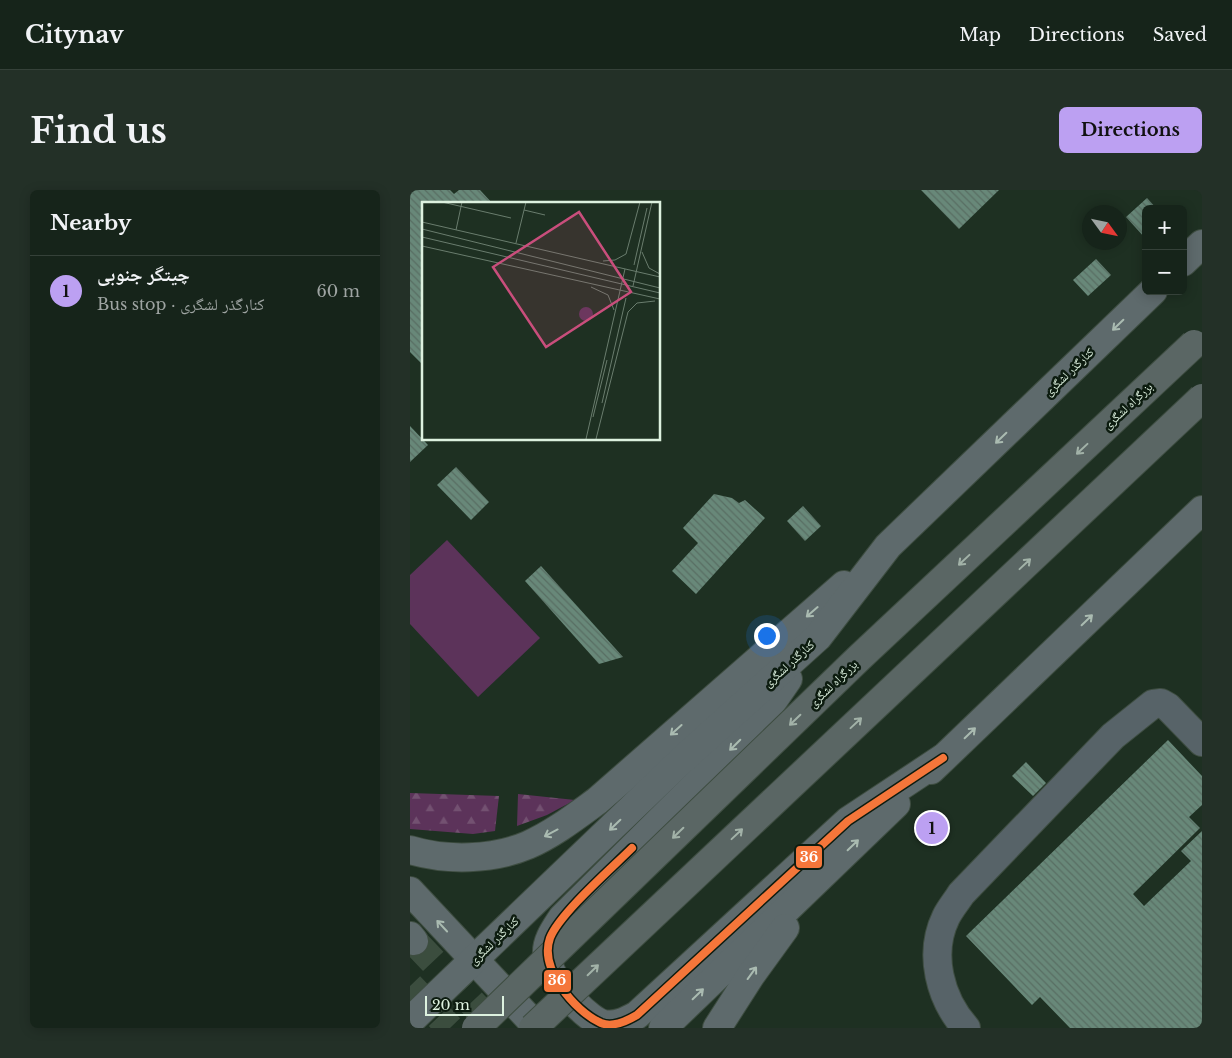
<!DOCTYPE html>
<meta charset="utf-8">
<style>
:root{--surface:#16241a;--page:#233027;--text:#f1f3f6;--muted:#9ea4a2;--line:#354139;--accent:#bca0f2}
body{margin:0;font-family:"Libre Baskerville","Noto Naskh Arabic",serif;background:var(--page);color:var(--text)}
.controls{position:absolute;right:15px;top:15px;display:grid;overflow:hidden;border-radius:8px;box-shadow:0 2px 12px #0003}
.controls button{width:45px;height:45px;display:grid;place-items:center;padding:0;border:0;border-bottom:1px solid var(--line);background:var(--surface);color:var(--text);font:25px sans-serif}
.compass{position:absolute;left:672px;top:15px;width:45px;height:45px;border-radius:50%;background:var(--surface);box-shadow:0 2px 12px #0003;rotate:123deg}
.scale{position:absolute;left:15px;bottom:12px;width:79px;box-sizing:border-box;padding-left:5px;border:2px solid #ddf1df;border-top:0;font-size:14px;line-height:18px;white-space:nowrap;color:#ddf1df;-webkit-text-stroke:4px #0d1c10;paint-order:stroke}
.you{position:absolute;left:356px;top:445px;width:18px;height:18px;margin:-12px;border:4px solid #fff;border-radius:50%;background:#1a73e8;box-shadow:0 0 0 8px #1a73e833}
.badge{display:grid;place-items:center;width:32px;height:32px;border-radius:50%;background:var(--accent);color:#111;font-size:16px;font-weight:700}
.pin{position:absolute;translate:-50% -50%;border:2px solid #fff;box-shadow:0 1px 5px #0006}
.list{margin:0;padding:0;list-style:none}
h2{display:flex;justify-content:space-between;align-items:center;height:65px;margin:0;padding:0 20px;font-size:21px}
h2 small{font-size:16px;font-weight:400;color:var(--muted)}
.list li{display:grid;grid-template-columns:32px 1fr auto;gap:15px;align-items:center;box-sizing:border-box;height:70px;padding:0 20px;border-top:1px solid var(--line)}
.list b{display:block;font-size:19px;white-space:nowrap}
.list p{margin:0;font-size:16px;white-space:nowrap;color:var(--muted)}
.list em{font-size:16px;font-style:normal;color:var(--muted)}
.map{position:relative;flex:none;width:792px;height:838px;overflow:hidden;border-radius:8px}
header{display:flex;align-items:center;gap:30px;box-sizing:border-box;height:70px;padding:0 25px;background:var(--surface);border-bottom:1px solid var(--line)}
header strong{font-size:24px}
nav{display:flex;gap:28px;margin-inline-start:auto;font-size:18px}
.intro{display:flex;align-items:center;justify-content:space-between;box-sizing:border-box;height:120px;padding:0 30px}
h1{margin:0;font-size:35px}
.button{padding:12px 22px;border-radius:8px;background:var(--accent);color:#111;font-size:18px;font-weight:700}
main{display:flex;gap:30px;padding:0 30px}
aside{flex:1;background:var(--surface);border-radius:8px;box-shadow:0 2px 12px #0003}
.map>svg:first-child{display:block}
</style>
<header>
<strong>Citynav</strong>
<nav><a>Map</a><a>Directions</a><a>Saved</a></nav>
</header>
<div class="intro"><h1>Find us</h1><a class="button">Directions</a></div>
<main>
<aside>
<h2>Nearby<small></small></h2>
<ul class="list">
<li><span class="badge">1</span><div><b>چیتگر جنوبی</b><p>Bus stop · کنارگذر لشگری</p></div><em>60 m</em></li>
</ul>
</aside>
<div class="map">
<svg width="792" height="838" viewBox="0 0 792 838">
<defs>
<pattern id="forest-firs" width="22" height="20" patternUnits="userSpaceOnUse" patternTransform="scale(1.25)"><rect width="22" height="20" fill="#5c335a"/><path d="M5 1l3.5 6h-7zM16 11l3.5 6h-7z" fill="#735171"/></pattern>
<pattern id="building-back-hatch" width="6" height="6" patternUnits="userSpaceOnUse" patternTransform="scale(1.25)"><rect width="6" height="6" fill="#688879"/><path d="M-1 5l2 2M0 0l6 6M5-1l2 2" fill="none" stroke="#596e63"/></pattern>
</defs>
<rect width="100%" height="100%" fill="#1e3022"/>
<g fill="url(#forest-firs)">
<path d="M 0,603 L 89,606 L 85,641 L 63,644 L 0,639 Z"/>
<path d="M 108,604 L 165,610 L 137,625 L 107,636 Z"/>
</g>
<path fill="#5c335a" d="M 37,350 L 130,448 L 68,507 L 0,434 L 0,385 Z"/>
<g fill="url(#building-back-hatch)">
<path d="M 0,0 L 40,0 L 44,4 L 49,0 L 70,0 L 83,14 L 14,14 L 14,176 L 0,162 Z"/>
<path d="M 511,0 L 589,0 L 549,39 Z"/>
<path d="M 737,8 L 747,19 L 736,19 L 735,48 L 716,27 Z"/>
<path d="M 686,69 L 701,85 L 678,106 L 663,90 Z"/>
<path d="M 0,236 L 18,255 L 0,272 Z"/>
<path d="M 46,277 L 79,312 L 61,330 L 27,295 Z"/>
<path d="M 304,304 L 322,308 L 329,313 L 335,310 L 355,328 L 286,404 L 262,381 L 288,353 L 273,338 Z"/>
<path d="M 393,316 L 411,336 L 395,351 L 377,331 Z"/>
<path d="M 131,376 L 213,467 L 189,474 L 115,391 Z"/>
<path d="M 758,550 L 792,586 L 792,615 L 779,627 L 790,638 L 723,704 L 734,716 L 781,671 L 771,661 L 792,641 L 792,838 L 660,838 L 630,807 L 622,815 L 556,746 Z"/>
<path d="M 616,572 L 636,593 L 623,606 L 602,586 Z"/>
</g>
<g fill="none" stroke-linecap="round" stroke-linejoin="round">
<g stroke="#3b4d3e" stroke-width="28" stroke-dasharray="28 14" stroke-linecap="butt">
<path d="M 4,751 L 86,838"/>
<path d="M 0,796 L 40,838"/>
</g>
<g stroke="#3e4d41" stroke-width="30">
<path id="minor" d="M 556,838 C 530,809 518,764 536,727 C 540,719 546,712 551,704 L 703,546 L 743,514 L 751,513 L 758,517 L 792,552"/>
</g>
<g stroke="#3e4d41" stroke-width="30">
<g id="major">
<path d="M 773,72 L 792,54"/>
<path d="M 378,489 L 347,534 L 152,728 C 145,739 136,751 137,764 C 138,770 139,778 142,783 C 148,797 179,831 194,834 C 207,836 216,831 227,825 L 438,631 L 533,568"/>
<path d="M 521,580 L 792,320"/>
<path d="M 0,660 C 36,671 83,670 118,655 C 143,644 165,627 187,611 L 434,395"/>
<path d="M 0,701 L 128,838"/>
<path d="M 0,746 L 4,751"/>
<path d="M 0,831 L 272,570 L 408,447 L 478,356 L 743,101"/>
<path d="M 253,838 L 486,614"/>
<path d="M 307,838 L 341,785 L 375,738"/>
</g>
</g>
<use href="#minor" stroke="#576368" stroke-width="28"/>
<use href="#major" stroke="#5e6a6c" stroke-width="28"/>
<g stroke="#3e4d41" stroke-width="30" stroke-linecap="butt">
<g id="highway-bridge">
<path d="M 66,838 L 449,468 L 784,154"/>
<path d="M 123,838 L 792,208"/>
</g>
</g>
<use href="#highway-bridge" stroke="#5a6664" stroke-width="28"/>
<g stroke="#0d1c10" stroke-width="11">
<path id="bus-1" d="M 222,658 C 202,678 150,723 140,748 C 129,778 164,821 191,833 C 203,838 217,831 227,825 L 438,631 L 533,568"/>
</g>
<use href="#bus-1" stroke="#f5763a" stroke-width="8"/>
</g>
<defs><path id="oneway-shaft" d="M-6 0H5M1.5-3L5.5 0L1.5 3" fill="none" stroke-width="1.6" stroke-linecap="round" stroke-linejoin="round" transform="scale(1.25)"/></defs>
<g stroke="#aabbb1">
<use href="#oneway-shaft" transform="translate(708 135) rotate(136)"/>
<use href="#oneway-shaft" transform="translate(591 248) rotate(136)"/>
<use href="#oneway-shaft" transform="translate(402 422) rotate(139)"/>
<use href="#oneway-shaft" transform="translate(677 430) rotate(-44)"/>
<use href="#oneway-shaft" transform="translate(266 540) rotate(138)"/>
<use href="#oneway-shaft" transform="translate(560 543) rotate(-44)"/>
<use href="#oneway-shaft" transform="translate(325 555) rotate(135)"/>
<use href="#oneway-shaft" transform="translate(205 635) rotate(136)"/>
<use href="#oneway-shaft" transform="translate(141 643) rotate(152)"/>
<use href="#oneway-shaft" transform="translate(443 655) rotate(-44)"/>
<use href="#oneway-shaft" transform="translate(32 736) rotate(-133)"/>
<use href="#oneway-shaft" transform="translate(342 783) rotate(-54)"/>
<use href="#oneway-shaft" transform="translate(288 804) rotate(-44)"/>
</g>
<g stroke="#a2b2a8">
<use href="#oneway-shaft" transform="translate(672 259) rotate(137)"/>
<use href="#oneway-shaft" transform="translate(554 370) rotate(137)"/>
<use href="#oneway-shaft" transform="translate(615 374) rotate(-43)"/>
<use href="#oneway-shaft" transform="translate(385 530) rotate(136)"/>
<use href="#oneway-shaft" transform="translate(446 533) rotate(-43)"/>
<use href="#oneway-shaft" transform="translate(268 643) rotate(136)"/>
<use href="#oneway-shaft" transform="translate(327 644) rotate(-43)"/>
<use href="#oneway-shaft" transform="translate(183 780) rotate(-44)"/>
</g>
<g text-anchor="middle" stroke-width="5" stroke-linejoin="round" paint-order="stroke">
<g font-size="12" fill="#ddf1df" stroke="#0d1c10">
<text transform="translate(659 182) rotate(-44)" y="4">کنارگذر لشگری</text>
<text transform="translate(718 216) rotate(-43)" y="4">بزرگراه لشگری</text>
<text transform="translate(379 474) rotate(-42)" y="4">کنارگذر لشگری</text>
<text transform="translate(423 494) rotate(-44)" y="4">بزرگراه لشگری</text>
<text transform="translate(84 751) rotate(-44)" y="4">کنارگذر لشگری</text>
</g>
</g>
<g transform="translate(12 12)">
<rect width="238" height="238" fill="#1e3022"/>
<path d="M157 112a7 7 0 1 1 14 0a7 7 0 1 1-14 0Z" fill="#5c335a"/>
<path fill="none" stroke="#6a7d6e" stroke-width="1" d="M 20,0 L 89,16M 102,8 L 123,13M 0,20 L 238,75M 0,27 L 238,86M 34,28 L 40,0M 0,35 L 238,91M 94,41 L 104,0M 0,44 L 238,97M 220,50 L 227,66 L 238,72M 181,59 L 193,58 L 204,52 L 218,0M 212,63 L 225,6M 211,84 L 230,0M 169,85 L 186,93 L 192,108M 180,201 L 204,96M 171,215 L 185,158M 164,237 L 203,67M 174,237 L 206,110 L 215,101 L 233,99"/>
<path fill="#c94e7c" fill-opacity="0.15" stroke="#c94e7c" stroke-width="2.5" d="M 157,10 L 209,90 L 124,145 L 71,65 Z"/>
<rect width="238" height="238" fill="none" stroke="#ddf1df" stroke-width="2.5"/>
</g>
<g stroke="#0d1c10" stroke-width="2">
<rect x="385" y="655" width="28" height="24" rx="5" fill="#f5763a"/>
<rect x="133" y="779" width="29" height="24" rx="5" fill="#f5763a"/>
</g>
<g font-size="14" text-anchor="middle" font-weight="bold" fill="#fff">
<text x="399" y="672">36</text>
<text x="147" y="795">36</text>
</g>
</svg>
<div class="controls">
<button>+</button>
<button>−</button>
</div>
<svg class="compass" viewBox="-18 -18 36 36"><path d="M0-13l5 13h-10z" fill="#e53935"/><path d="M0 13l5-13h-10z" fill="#9ea4a2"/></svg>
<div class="scale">20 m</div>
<div class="you"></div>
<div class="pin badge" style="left:522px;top:638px">1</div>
</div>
</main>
